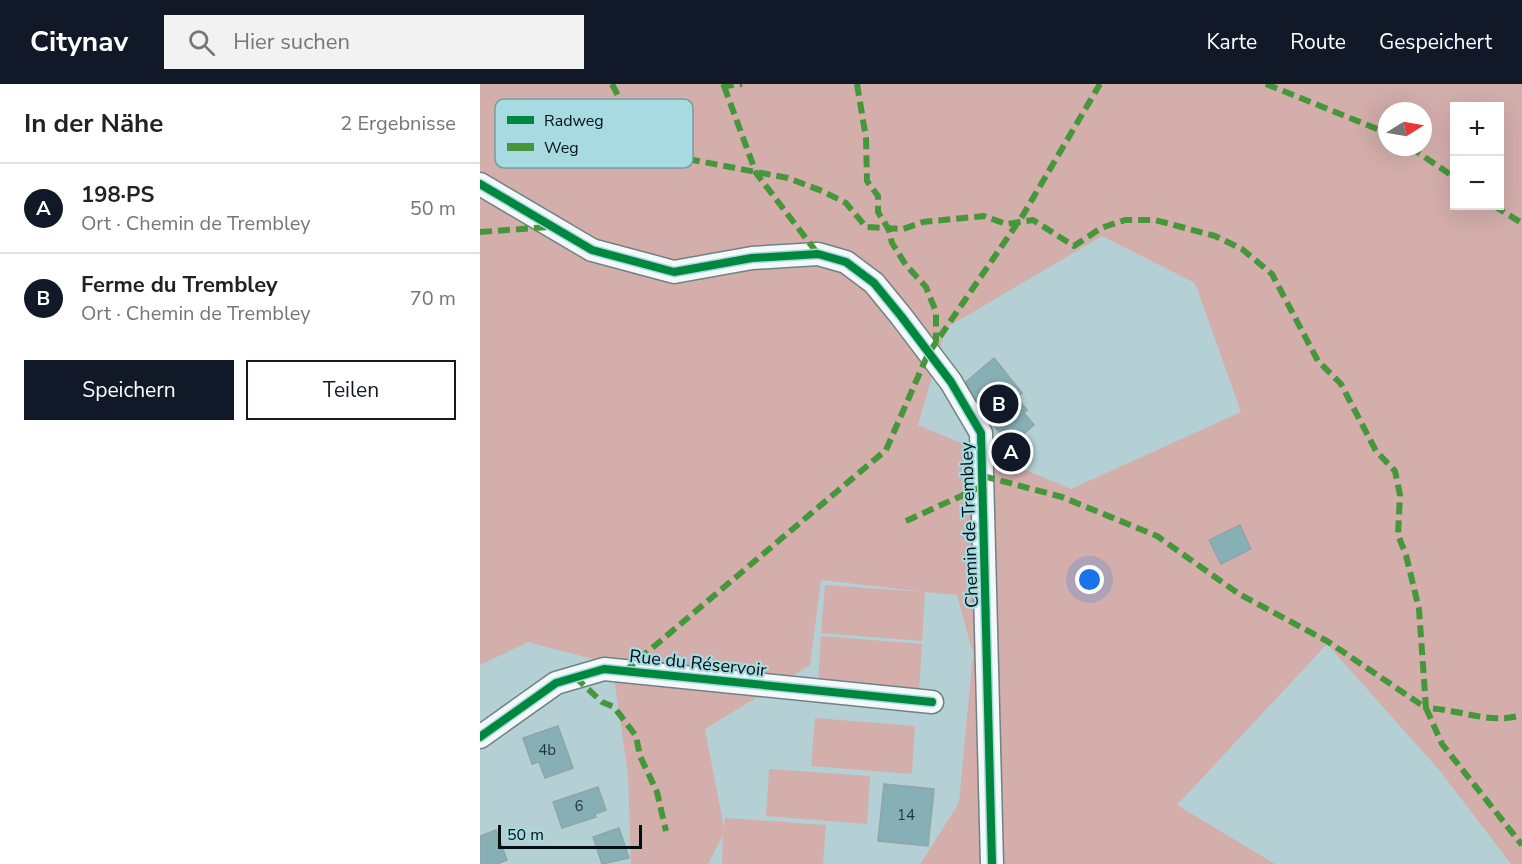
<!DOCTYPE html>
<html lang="de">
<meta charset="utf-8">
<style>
:root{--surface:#fff;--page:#f2f2f2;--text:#222;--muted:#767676;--line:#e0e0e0;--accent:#111827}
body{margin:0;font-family:"Nunito Sans",sans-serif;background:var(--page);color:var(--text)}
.controls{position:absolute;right:18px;top:18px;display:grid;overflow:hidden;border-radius:0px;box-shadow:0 6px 24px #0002}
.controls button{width:54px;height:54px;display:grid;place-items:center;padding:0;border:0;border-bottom:2px solid var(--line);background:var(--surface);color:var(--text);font:30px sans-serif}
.compass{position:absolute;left:898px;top:18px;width:54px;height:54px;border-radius:50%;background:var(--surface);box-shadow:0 6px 24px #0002;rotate:79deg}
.scale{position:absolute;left:18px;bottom:15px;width:144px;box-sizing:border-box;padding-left:6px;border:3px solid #000f12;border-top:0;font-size:16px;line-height:21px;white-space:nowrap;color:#000f12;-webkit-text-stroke:4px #a7dae1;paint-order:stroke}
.you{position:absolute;left:610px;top:496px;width:21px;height:21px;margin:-15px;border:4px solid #fff;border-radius:50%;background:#1a73e8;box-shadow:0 0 0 9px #1a73e833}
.badge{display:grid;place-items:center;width:39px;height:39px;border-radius:50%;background:var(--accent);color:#fff;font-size:20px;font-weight:700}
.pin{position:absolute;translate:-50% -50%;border:3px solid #fff;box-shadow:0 2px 6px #0006}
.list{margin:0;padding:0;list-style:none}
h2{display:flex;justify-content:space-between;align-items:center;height:78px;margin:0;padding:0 24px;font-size:26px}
h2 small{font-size:20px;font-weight:400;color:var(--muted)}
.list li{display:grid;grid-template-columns:39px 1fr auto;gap:18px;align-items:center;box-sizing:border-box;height:90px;padding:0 24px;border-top:2px solid var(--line)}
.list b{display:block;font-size:22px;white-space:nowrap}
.list p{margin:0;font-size:20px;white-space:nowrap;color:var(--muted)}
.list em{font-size:20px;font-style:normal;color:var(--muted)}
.actions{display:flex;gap:12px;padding:18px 24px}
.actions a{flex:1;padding:14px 0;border:2px solid var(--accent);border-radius:0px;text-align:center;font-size:21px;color:var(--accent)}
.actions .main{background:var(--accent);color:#fff}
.icon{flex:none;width:33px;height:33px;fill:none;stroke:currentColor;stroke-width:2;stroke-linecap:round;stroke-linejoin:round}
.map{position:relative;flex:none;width:1042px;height:780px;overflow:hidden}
header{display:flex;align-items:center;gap:36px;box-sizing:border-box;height:84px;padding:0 30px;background:var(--accent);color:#fff}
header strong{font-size:28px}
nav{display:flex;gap:33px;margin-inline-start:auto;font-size:21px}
.search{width:420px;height:54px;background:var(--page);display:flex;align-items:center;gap:15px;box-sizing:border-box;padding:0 21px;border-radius:0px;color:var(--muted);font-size:22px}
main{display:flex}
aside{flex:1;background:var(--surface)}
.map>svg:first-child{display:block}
</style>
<header>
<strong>Citynav</strong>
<div class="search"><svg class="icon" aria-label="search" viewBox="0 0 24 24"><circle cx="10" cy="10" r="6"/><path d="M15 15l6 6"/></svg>Hier suchen</div>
<nav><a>Karte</a><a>Route</a><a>Gespeichert</a></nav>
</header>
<main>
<aside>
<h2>In der Nähe<small>2 Ergebnisse</small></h2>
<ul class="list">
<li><span class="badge">A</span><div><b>198·PS</b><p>Ort · Chemin de Trembley</p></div><em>50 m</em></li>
<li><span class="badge">B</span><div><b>Ferme du Trembley</b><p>Ort · Chemin de Trembley</p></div><em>70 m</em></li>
</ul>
<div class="actions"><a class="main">Speichern</a><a>Teilen</a></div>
</aside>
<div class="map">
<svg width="1042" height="780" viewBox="0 0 1042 780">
<rect width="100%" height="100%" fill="#b4d0d4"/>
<g fill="#d3aeab" fill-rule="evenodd">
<path d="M 0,0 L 1042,0 L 1042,780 L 1031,780 L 960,687 L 847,560 L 697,721 L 795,780 L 438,780 L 441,779 L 479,719 L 493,569 L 477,511 L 445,508 L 442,557 L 341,549 L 345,501 L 445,508 L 341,496 L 330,581 L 225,645 L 244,744 L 245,734 L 346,741 L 343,780 L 242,780 L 243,751 L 228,780 L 151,780 L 148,690 L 132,580 L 48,558 L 0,581 ZM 974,22 L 1020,22 L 1020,122 L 974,122 ZM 907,27 L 943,27 L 943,63 L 907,63 ZM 622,152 L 715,199 L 761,328 L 591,405 L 438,341 L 466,244 Z"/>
<path d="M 341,552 L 442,560 L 439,608 L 338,600 Z"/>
<path d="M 335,634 L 435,642 L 432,690 L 331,682 Z"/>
<path d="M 289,685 L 390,692 L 387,740 L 286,732 Z"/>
</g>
<g fill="#86b0b6" stroke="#8fa5a7" stroke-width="1.5">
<path d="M 514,274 L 542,309 L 536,313 L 547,326 L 544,329 L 554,341 L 533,359 L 523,346 L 520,349 L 481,302 Z"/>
<path d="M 760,441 L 771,465 L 741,480 L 729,456 Z"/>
<path d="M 78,642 L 93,684 L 65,694 L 59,678 L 52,680 L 43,654 Z"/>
<path d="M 404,700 L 454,705 L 448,762 L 398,757 Z"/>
<path d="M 118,703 L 126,726 L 115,730 L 116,733 L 82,744 L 73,718 Z"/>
<path d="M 139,744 L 149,774 L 122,780 L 113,753 Z"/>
<path d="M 16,746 L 27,776 L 17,780 L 0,780 L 0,752 Z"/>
</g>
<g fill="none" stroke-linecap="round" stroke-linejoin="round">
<g stroke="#6d8386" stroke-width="25">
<g id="minor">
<path d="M 0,100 L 112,166 L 194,188 L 272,174 L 338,170 L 366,178 L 394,199 L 421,232 L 471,298 L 501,349 L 512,780"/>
<path d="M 0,653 L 76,599 L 124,585 L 452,618"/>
</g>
</g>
<use href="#minor" stroke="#f4f8f9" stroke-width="22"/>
<g stroke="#46973c" stroke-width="6" stroke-dasharray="12 6" stroke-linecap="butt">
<path d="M 132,0 L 145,25 L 213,76 L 308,94 L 342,107 L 366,119 L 386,143 L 423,145 L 443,138 L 504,132 L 526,140 L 553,136 L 594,162 L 621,144 L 645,136 L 675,136 L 735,152 L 762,165 L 792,190 L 838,277 L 861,300 L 896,367 L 915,387 L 920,411 L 918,451 L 926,471 L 939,525 L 946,624 C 980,625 1009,641 1042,631"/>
<path d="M 243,0 L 244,2 L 262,0"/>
<path d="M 377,0 L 386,54 L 387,97 L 398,112 L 398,128 L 409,146 L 412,159 L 426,181 L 446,203 L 456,228 L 456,258"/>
<path d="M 786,0 L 907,49"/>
<path d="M 244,2 L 276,89 L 338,170"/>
<path d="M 930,63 L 974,93"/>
<path d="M 1014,122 L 1042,139"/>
<path d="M 0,148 L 69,143"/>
<path d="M 503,392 L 582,413 L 677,452 L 759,510 L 847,557 L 946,624 L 962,660 L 1042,761"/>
<path d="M 426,437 L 503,402"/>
<path d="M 145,587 L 406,366 L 448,270 L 543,131 L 620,0"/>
<path d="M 95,593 L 122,618 L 134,623 L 156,652 L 160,672 L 177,708 L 186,747"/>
</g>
<g stroke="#a7dae1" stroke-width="11">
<g id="cycleway">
<path d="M 0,100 L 112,166 L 194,188 L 272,174 L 338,170 L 366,178 L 394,199 L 421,232 L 471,298 L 501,349 L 512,780"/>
<path d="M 0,653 L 76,599 L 124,585 L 452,618"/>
</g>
</g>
<use href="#cycleway" stroke="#00873e" stroke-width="8"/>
</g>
<g text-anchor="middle" stroke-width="4.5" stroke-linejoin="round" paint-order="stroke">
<g font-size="15" fill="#22373b">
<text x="67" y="671">4b</text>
<text x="99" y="727">6</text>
<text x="426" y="736">14</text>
</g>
<g font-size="18" fill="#000f12" stroke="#a7dae1">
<text transform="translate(489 441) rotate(-92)" y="6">Chemin de Trembley</text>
<text transform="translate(218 579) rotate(6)" y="6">Rue du Réservoir</text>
</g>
</g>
<rect x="15" y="15" width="198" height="69" rx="9" fill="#a7dae1" stroke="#759da3" stroke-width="1.5"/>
<rect x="27" y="32" width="27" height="8" fill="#00873e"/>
<rect x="27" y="59" width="27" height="8" fill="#46973c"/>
<g font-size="16" fill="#000f12">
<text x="64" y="42">Radweg</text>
<text x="64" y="69">Weg</text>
</g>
</svg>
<div class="controls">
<button>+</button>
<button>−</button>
</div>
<svg class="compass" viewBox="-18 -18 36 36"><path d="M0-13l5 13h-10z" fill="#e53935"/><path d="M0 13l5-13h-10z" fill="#767676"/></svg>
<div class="scale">50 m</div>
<div class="you"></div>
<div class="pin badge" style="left:531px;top:368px">A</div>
<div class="pin badge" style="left:519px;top:320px">B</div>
</div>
</main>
